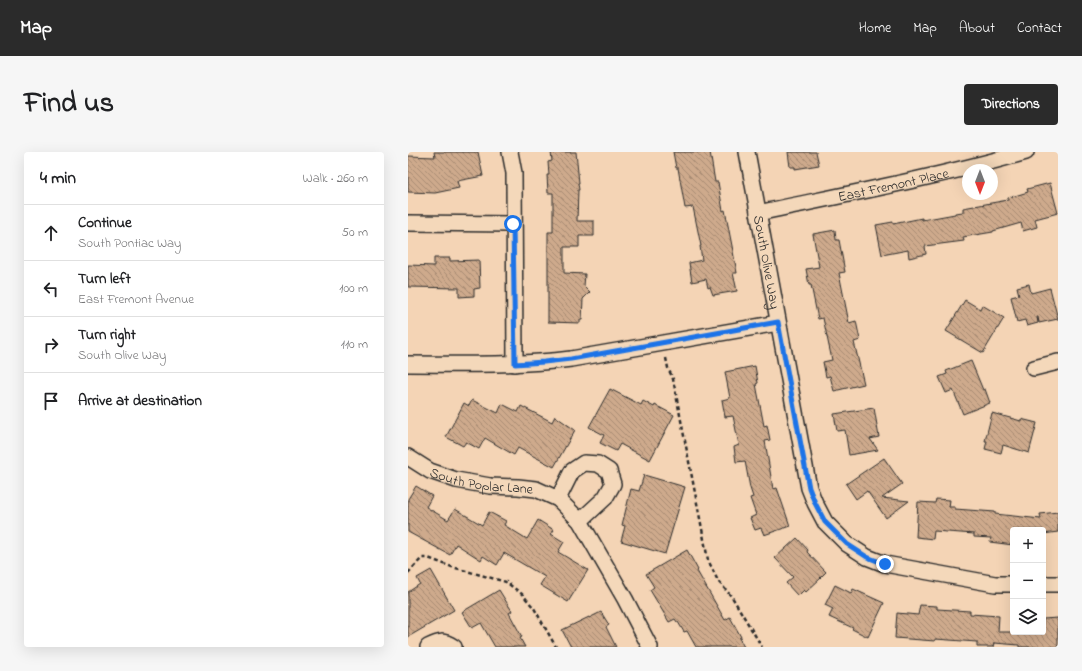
<!DOCTYPE html>
<meta charset="utf-8">
<style>
:root{--surface:#fff;--page:#f6f6f6;--text:#202124;--muted:#757577;--line:#e0e0e0;--accent:#2b2b2b}
body{margin:0;font-family:"Indie Flower",sans-serif;background:var(--page);color:var(--text)}
.controls{position:absolute;right:12px;bottom:12px;display:grid;overflow:hidden;border-radius:4px;box-shadow:0 4px 16px #0002}
.controls button{width:36px;height:36px;display:grid;place-items:center;padding:0;border:0;border-bottom:1px solid var(--line);background:var(--surface);color:var(--text);font:20px sans-serif}
.compass{position:absolute;left:554px;top:12px;width:36px;height:36px;border-radius:50%;background:var(--surface);box-shadow:0 4px 16px #0002;rotate:180deg}
.stop{position:absolute;width:12px;height:12px;margin:-9px;border:3px solid #1a73e8;border-radius:50%;background:#fff}
.stop.end{background:#1a73e8;border-color:#fff;box-shadow:0 1px 4px #0008}
.list{margin:0;padding:0;list-style:none}
h2{display:flex;justify-content:space-between;align-items:center;height:52px;margin:0;padding:0 16px;font-size:17px}
h2 small{font-size:13px;font-weight:400;color:var(--muted)}
.list li{display:grid;grid-template-columns:26px 1fr auto;gap:12px;align-items:center;box-sizing:border-box;height:56px;padding:0 16px;border-top:1px solid var(--line)}
.list b{display:block;font-size:15px;white-space:nowrap}
.list p{margin:0;font-size:13px;white-space:nowrap;color:var(--muted)}
.list em{font-size:13px;font-style:normal;color:var(--muted)}
.icon{flex:none;width:22px;height:22px;fill:none;stroke:currentColor;stroke-width:2;stroke-linecap:round;stroke-linejoin:round}
.map{position:relative;flex:none;width:650px;height:495px;overflow:hidden;border-radius:4px}
header{display:flex;align-items:center;gap:24px;box-sizing:border-box;height:56px;padding:0 20px;background:var(--accent);color:#fff}
header strong{font-size:19px}
nav{display:flex;gap:22px;margin-inline-start:auto;font-size:14px}
.intro{display:flex;align-items:center;justify-content:space-between;box-sizing:border-box;height:96px;padding:0 24px}
h1{margin:0;font-size:28px}
.button{padding:10px 18px;border-radius:4px;background:var(--accent);color:#fff;font-size:14px;font-weight:700}
main{display:flex;gap:24px;padding:0 24px}
aside{flex:1;background:var(--surface);border-radius:4px;box-shadow:0 4px 16px #0002}
.map>svg:first-child{display:block}
</style>
<header>
<strong>Map</strong>
<nav><a>Home</a><a>Map</a><a>About</a><a>Contact</a></nav>
</header>
<div class="intro"><h1>Find us</h1><a class="button">Directions</a></div>
<main>
<aside>
<h2>4 min<small>Walk · 260 m</small></h2>
<ul class="list">
<li><svg class="icon" aria-label="ahead" viewBox="0 0 24 24"><path d="M12 20V5M6 11l6-6 6 6"/></svg><div><b>Continue</b><p>South Pontiac Way</p></div><em>50 m</em></li>
<li><svg class="icon" aria-label="left" viewBox="0 0 24 24"><path d="M17 20v-9H6M10 6l-5 5 5 5"/></svg><div><b>Turn left</b><p>East Fremont Avenue</p></div><em>100 m</em></li>
<li><svg class="icon" aria-label="right" viewBox="0 0 24 24"><path d="M7 20v-9h11M14 6l5 5-5 5"/></svg><div><b>Turn right</b><p>South Olive Way</p></div><em>110 m</em></li>
<li><svg class="icon" aria-label="arrive" viewBox="0 0 24 24"><path d="M6 21V4h12l-3 4 3 4H6"/></svg><div><b>Arrive at destination</b></div></li>
</ul>
</aside>
<div class="map">
<svg width="650" height="495" viewBox="0 0 650 495">
<defs>
<pattern id="building-back-hatch" width="6" height="6" patternUnits="userSpaceOnUse"><rect width="6" height="6" fill="#ceaa8c"/><path d="M-1 5l2 2M0 0l6 6M5-1l2 2" fill="none" stroke="#a78b73"/></pattern>
</defs>
<rect width="100%" height="100%" fill="#f4d4b5"/>
<filter id="ink" filterUnits="userSpaceOnUse"><feTurbulence type="fractalNoise" baseFrequency=".025" numOctaves="2"/><feDisplacementMap in="SourceGraphic" scale="8" xChannelSelector="R" yChannelSelector="G"/><feConvolveMatrix kernelMatrix="1 2 1 2 8 2 1 2 1" color-interpolation-filters="sRGB"/></filter>
<g filter="url(#ink)">
<g fill="url(#building-back-hatch)" stroke="#2b2b2b">
<path d="M 26,0 L 70,0 L 75,24 L 49,29 L 51,36 L 27,41 L 0,40 L 0,4 L 27,5 Z"/>
<path d="M 143,0 L 168,0 L 171,31 L 170,31 L 171,38 L 170,38 L 169,69 L 186,69 L 186,84 L 171,84 L 171,95 L 156,95 L 156,121 L 177,122 L 176,134 L 182,140 L 175,147 L 174,168 L 172,168 L 172,171 L 140,170 L 140,80 L 145,80 L 145,41 L 140,41 L 139,23 L 141,23 L 140,10 L 144,9 Z"/>
<path d="M 265,0 L 302,0 L 307,30 L 310,30 L 315,59 L 317,58 L 324,94 L 329,121 L 325,121 L 329,139 L 305,143 L 302,135 L 300,136 L 298,127 L 284,130 L 281,111 L 294,108 L 292,94 L 293,94 L 285,55 L 277,56 L 270,16 L 268,16 Z"/>
<path d="M 380,0 L 408,0 L 411,13 L 387,17 L 387,15 L 382,15 Z"/>
<path d="M 642,31 L 650,61 L 627,67 L 629,75 L 615,79 L 613,71 L 585,79 L 585,80 L 555,85 L 556,89 L 517,94 L 518,102 L 501,106 L 500,98 L 474,103 L 468,73 L 485,70 L 485,72 L 514,66 L 514,68 L 547,62 L 547,61 L 555,60 L 555,56 L 600,48 L 600,46 L 620,40 L 619,37 Z"/>
<path d="M 427,78 L 428,88 L 431,88 L 437,120 L 431,121 L 441,171 L 448,169 L 452,188 L 446,190 L 456,232 L 426,239 L 422,224 L 418,225 L 415,210 L 424,208 L 415,166 L 410,167 L 403,133 L 401,133 L 398,117 L 411,115 L 405,82 Z"/>
<path d="M 26,106 L 42,106 L 42,109 L 71,108 L 72,136 L 66,137 L 66,144 L 51,145 L 51,136 L 0,135 L 0,113 L 26,114 Z"/>
<path d="M 621,132 L 623,141 L 642,136 L 650,167 L 631,171 L 630,165 L 629,165 L 630,171 L 619,174 L 617,168 L 609,170 L 603,145 L 611,143 L 609,135 Z"/>
<path d="M 557,148 L 572,157 L 574,153 L 596,166 L 575,201 L 538,179 Z"/>
<path d="M 563,209 L 575,238 L 577,237 L 582,251 L 555,262 L 545,238 L 538,241 L 531,225 L 539,222 L 538,219 Z"/>
<path d="M 347,214 L 350,231 L 348,232 L 356,274 L 359,273 L 362,288 L 357,289 L 365,337 L 369,336 L 382,374 L 356,383 L 353,376 L 347,378 L 342,366 L 348,363 L 342,346 L 345,345 L 342,336 L 337,309 L 328,310 L 326,295 L 331,293 L 325,264 L 317,265 L 314,248 L 322,246 L 317,220 Z"/>
<path d="M 202,237 L 233,253 L 235,249 L 246,255 L 247,253 L 266,263 L 242,308 L 212,292 L 208,299 L 192,291 L 196,283 L 181,275 Z"/>
<path d="M 64,248 L 90,261 L 94,252 L 110,260 L 113,254 L 144,270 L 147,264 L 167,278 L 146,315 L 110,296 L 106,303 L 77,286 L 71,297 L 58,290 L 55,294 L 38,285 L 56,251 L 61,254 Z"/>
<path d="M 466,256 L 471,285 L 462,287 L 470,298 L 441,303 L 437,278 L 429,279 L 426,262 Z"/>
<path d="M 584,261 L 613,269 L 613,267 L 629,271 L 621,301 L 595,293 L 593,301 L 577,297 L 579,289 L 577,289 Z"/>
<path d="M 476,306 L 494,332 L 474,346 L 501,349 L 478,366 L 459,339 L 448,347 L 438,332 Z"/>
<path d="M 236,323 L 277,335 L 257,402 L 213,389 L 217,374 L 214,373 L 223,337 L 231,339 Z"/>
<path d="M 8,334 L 24,344 L 18,355 L 40,368 L 47,357 L 74,373 L 81,360 L 98,369 L 96,373 L 119,387 L 130,368 L 146,378 L 143,382 L 156,390 L 150,400 L 180,418 L 160,450 L 132,433 L 137,425 L 96,401 L 89,413 L 75,404 L 73,408 L 48,392 L 42,403 L 0,380 L 0,347 Z"/>
<path d="M 528,347 L 542,348 L 541,355 L 547,355 L 547,357 L 587,360 L 587,362 L 633,367 L 632,362 L 650,360 L 650,380 L 635,382 L 635,378 L 605,378 L 605,393 L 582,390 L 583,386 L 566,385 L 566,382 L 526,379 L 525,387 L 508,385 L 510,350 L 527,351 Z"/>
<path d="M 389,386 L 400,398 L 399,400 L 418,420 L 412,426 L 413,426 L 398,440 L 396,438 L 390,444 L 378,431 L 385,425 L 367,406 Z"/>
<path d="M 279,398 L 290,418 L 289,419 L 317,468 L 322,465 L 333,485 L 331,486 L 336,495 L 288,495 L 279,479 L 276,480 L 270,470 L 269,470 L 267,467 L 261,470 L 251,453 L 242,438 L 246,435 L 238,422 Z"/>
<path d="M 23,418 L 46,458 L 0,485 L 0,440 L 12,432 L 9,426 Z"/>
<path d="M 427,433 L 443,441 L 445,437 L 476,451 L 460,485 L 444,477 L 445,476 L 421,465 L 425,457 L 417,453 Z"/>
<path d="M 91,438 L 104,459 L 101,461 L 114,485 L 112,486 L 117,495 L 87,495 L 73,471 L 64,476 L 54,460 Z"/>
<path d="M 512,453 L 529,454 L 529,457 L 562,459 L 562,462 L 591,464 L 590,480 L 635,480 L 635,467 L 650,466 L 650,495 L 611,495 L 611,493 L 586,491 L 585,495 L 569,495 L 569,490 L 527,487 L 527,489 L 487,486 L 489,461 L 510,463 Z"/>
<path d="M 193,460 L 201,473 L 198,475 L 208,495 L 163,495 L 154,478 L 181,465 L 181,466 Z"/>
</g>
<g fill="none" stroke-linecap="round" stroke-linejoin="round">
<g stroke="#2b2b2b" stroke-width="18">
<g id="minor">
<path d="M 102,0 L 106,21 L 107,212"/>
<path id="s1" d="M 339,0 L 401,336 L 407,351 L 417,370 L 439,392 L 459,405 L 477,412 L 587,432 L 605,432"/>
<path id="s2" d="M 350,61 C 440,42 530,25 618,0"/>
<path d="M 0,71 L 105,72"/>
<path d="M 0,212 C 54,212 109,214 163,207 L 370,171"/>
<path d="M 626,216 L 650,210"/>
<path id="s3" d="M 0,305 L 22,319 L 48,328 L 82,334 L 110,335 L 128,337 L 150,347 L 172,369 L 217,447 L 242,495"/>
<path d="M 150,347 L 164,319 L 176,311 L 190,312 L 201,319 L 205,332 L 197,346 L 172,369"/>
<path d="M 635,432 L 650,432"/>
<path d="M 20,495 C 32,489 35,488 46,495"/>
</g>
</g>
<g stroke="#2b2b2b" stroke-width="2.5" stroke-dasharray="4 3" stroke-linecap="butt">
<path d="M 258,206 L 260,216 L 265,227 L 300,408 L 310,429 L 324,445 L 354,495"/>
<path d="M 0,421 L 14,406 L 20,406 L 44,415 L 98,430 L 114,442 L 126,456 L 148,495"/>
</g>
<use href="#minor" stroke="#f4d8ba" stroke-width="15"/>
</g>
</g>
<g fill="none" stroke-linecap="round" stroke-linejoin="round" filter="url(#ink)">
<path stroke="#1a73e8" stroke-width="5" d="M 105,72 L 107,212 L 136,210 L 163,207 L 370,170 L 401,336 L 407,351 L 417,370 L 439,392 L 459,405 L 477,412"/>
</g>
<g text-anchor="middle" stroke-width="3" stroke-linejoin="round" paint-order="stroke">
<g font-size="14" fill="#2b2b2b" stroke="#f4d8ba">
<text dy="5" stroke="none"><textPath href="#s2" startOffset="138">East Fremont Place</textPath></text>
<text dy="5" stroke="none"><textPath href="#s1" startOffset="112">South Olive Way</textPath></text>
<text dy="5" stroke="none"><textPath href="#s3" startOffset="79">South Poplar Lane</textPath></text>
</g>
</g>
</svg>
<div class="controls">
<button>+</button>
<button>−</button>
<button><svg class="icon" aria-label="layers" viewBox="0 0 24 24"><path d="M12 4l9 5-9 5-9-5zM3 14l9 5 9-5"/></svg></button>
</div>
<svg class="compass" viewBox="-18 -18 36 36"><path d="M0-13l5 13h-10z" fill="#e53935"/><path d="M0 13l5-13h-10z" fill="#757577"/></svg>
<div class="stop" style="left:105px;top:72px"></div>
<div class="stop end" style="left:477px;top:412px"></div>
</div>
</main>
